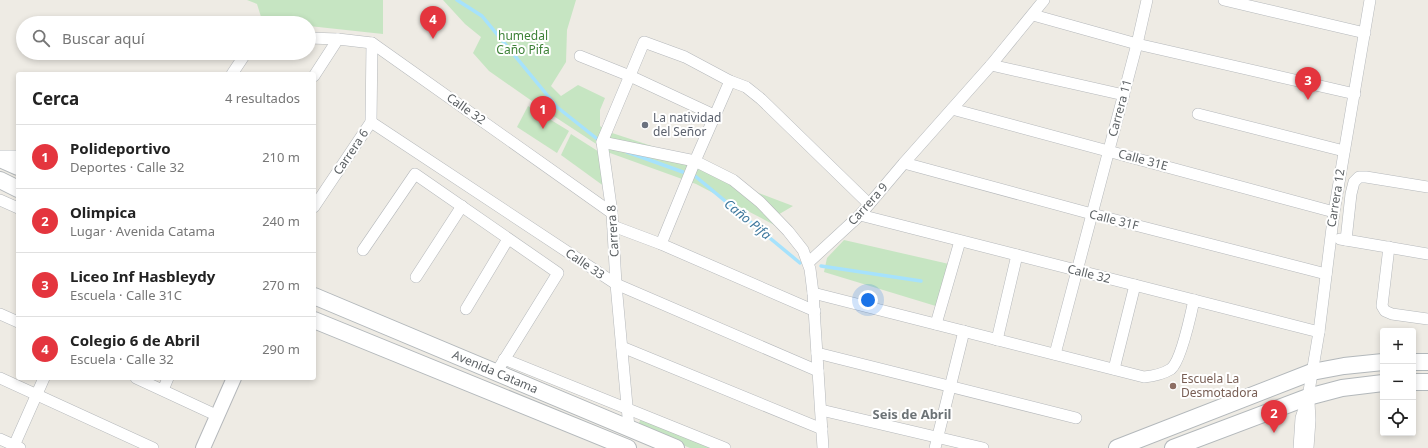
<!DOCTYPE html>
<html lang="es">
<meta charset="utf-8">
<style>
:root{--surface:#fff;--page:#f2f2f2;--text:#222;--muted:#767676;--line:#e0e0e0;--accent:#e4353e}
body{margin:0;font-family:"Noto Sans",sans-serif;background:var(--page);color:var(--text)}
.controls{position:absolute;right:12px;bottom:12px;display:grid;overflow:hidden;border-radius:4px;box-shadow:0 2px 6px #0003}
.controls button{width:36px;height:36px;display:grid;place-items:center;padding:0;border:0;border-bottom:1px solid var(--line);background:var(--surface);color:var(--text);font:20px sans-serif}
.you{position:absolute;left:868px;top:300px;width:14px;height:14px;margin:-10px;border:3px solid #fff;border-radius:50%;background:#1a73e8;box-shadow:0 0 0 6px #1a73e833}
.badge{display:grid;place-items:center;width:26px;height:26px;border-radius:50%;background:var(--accent);color:#fff;font-size:13px;font-weight:700}
.pin{position:absolute;translate:-50% -33px;filter:drop-shadow(0 1px 2px #0008)}
.pin::after{content:'';position:absolute;top:21px;width:14px;height:12px;background:inherit;clip-path:polygon(0 0,100% 0,50% 100%)}
.list{margin:0;padding:0;list-style:none}
h2{display:flex;justify-content:space-between;align-items:center;height:52px;margin:0;padding:0 16px;font-size:17px}
h2 small{font-size:13px;font-weight:400;color:var(--muted)}
.list li{display:grid;grid-template-columns:26px 1fr auto;gap:12px;align-items:center;box-sizing:border-box;height:64px;padding:0 16px;border-top:1px solid var(--line)}
.list b{display:block;font-size:15px;white-space:nowrap}
.list p{margin:0;font-size:13px;white-space:nowrap;color:var(--muted)}
.list em{font-size:13px;font-style:normal;color:var(--muted)}
.icon{flex:none;width:22px;height:22px;fill:none;stroke:currentColor;stroke-width:2;stroke-linecap:round;stroke-linejoin:round}
.map{position:relative;flex:none;width:1428px;height:448px;overflow:hidden}
.search{position:absolute;background:var(--surface);box-shadow:0 2px 6px #0003;left:16px;top:16px;width:300px;height:44px;display:flex;align-items:center;gap:10px;box-sizing:border-box;padding:0 14px;border-radius:22px;color:var(--muted);font-size:15px}
.panel{position:absolute;background:var(--surface);box-shadow:0 2px 6px #0003;left:16px;top:72px;width:300px;height:308px;border-radius:4px}
.map>svg:first-child{display:block}
</style>
<div class="map">
<svg width="1428" height="448" viewBox="0 0 1428 448">
<rect width="100%" height="100%" fill="#eeebe4"/>
<g fill="#c6e5c2">
<path d="M 247,0 L 383,0 L 383,34 L 309,26 L 309,23 L 285,23 L 262,20 L 257,4 Z"/>
<path d="M 443,0 L 576,0 L 567,30 L 566,62 L 551,86 L 561,96 L 578,85 L 605,98 L 600,110 L 600,126 L 609,132 L 725,170 L 756,192 L 793,206 L 776,216 L 782,229 L 696,184 L 610,153 L 549,113 L 489,71 L 473,53 L 481,37 L 465,24 Z"/>
<path d="M 528,106 L 569,131 L 557,153 L 517,127 Z"/>
<path d="M 571,134 L 607,157 L 612,192 L 561,155 Z"/>
<path d="M 844,240 L 949,264 L 939,307 L 824,272 L 827,258 Z"/>
<path d="M 642,415 L 722,448 L 690,448 L 638,426 Z"/>
</g>
<g fill="none" stroke-linecap="round" stroke-linejoin="round">
<g stroke="#a6e2fc" stroke-width="3.5">
<path d="M 457,0 L 482,16 L 557,107 L 601,142"/>
<path d="M 627,152 L 683,172"/>
<path d="M 695,176 L 800,263"/>
<path d="M 821,266 L 921,281"/>
</g>
<g stroke="#b5b8bb" stroke-width="12">
<g id="minor">
<path d="M 1224,0 L 1365,33"/>
<path d="M 1033,15 L 1137,44 L 1355,94"/>
<path d="M 309,38 L 338,39 L 372,43 L 612,213"/>
<path d="M 580,56 L 630,76 L 716,116"/>
<path d="M 991,65 L 1124,95"/>
<path d="M 232,74 L 246,53"/>
<path d="M 314,76 L 338,39"/>
<path d="M 952,109 L 1334,212"/>
<path d="M 1198,114 L 1344,151"/>
<path d="M 371,122 L 616,284 L 818,371"/>
<path d="M 602,142 L 695,161 L 733,180 L 760,202 L 788,231 L 803,250 L 810,269 L 813,293 L 823,448"/>
<path d="M 0,156 L 18,156"/>
<path d="M 904,163 L 1092,214 L 1326,274"/>
<path d="M 0,200 L 18,208"/>
<path d="M 314,207 L 371,122 L 372,43"/>
<path d="M 860,215 L 1319,332"/>
<path d="M 613,226 L 661,244 L 815,311"/>
<path d="M 1340,239 L 1428,254"/>
<path d="M 1346,240 L 1351,194 L 1354,182 L 1359,177 L 1366,177 L 1428,187"/>
<path d="M 661,244 L 695,161 L 730,81"/>
<path d="M 1389,247 L 1382,306 L 1385,311 L 1392,314 L 1428,319"/>
<path d="M 363,250 L 415,174 L 558,273 L 496,373"/>
<path d="M 809,262 L 860,215 L 904,163 L 991,65 L 1044,0"/>
<path d="M 416,277 L 462,206"/>
<path d="M 813,293 L 1144,377 C 1154,376 1163,374 1171,369 C 1181,361 1191,314 1194,300"/>
<path d="M 466,309 L 508,239"/>
<path d="M 0,314 L 18,322"/>
<path d="M 936,324 L 960,241"/>
<path d="M 997,340 L 1017,255"/>
<path d="M 622,347 L 822,429"/>
<path d="M 817,353 L 1076,418"/>
<path d="M 1055,354 L 1137,44 L 1147,0"/>
<path d="M 504,359 L 725,448"/>
<path d="M 1114,369 L 1135,285"/>
<path d="M 0,378 L 153,448"/>
<path d="M 136,378 L 218,416"/>
<path d="M 163,390 L 168,378"/>
<path d="M 821,410 L 983,448"/>
<path d="M 629,428 L 616,284 L 612,213 L 602,142 L 644,42 L 685,57 L 730,81 L 746,87 L 761,99 L 869,204"/>
<path d="M 0,439 L 20,448"/>
<path d="M 13,448 L 44,378"/>
<path d="M 935,448 L 964,331"/>
<path d="M 1299,448 L 1301,418 L 1308,397 L 1319,332 L 1334,212 L 1370,0"/>
<path d="M 1308,448 L 1310,420 L 1309,402"/>
</g>
</g>
<g stroke="#b5b8bb" stroke-width="16">
<path id="tertiary" d="M 203,448 L 234,378"/>
</g>
<g stroke="#b3b8bb" stroke-width="18">
<g id="secondary">
<path d="M 0,159 L 18,167"/>
<path d="M 0,180 L 18,189"/>
<path d="M 314,296 L 676,448"/>
<path d="M 314,320 L 628,448"/>
<path d="M 1413,362 L 1428,362"/>
<path d="M 1413,382 L 1428,382"/>
<path d="M 1117,448 L 1312,372 L 1344,366 L 1383,362"/>
<path d="M 1173,448 L 1308,397 L 1342,388 L 1383,383"/>
</g>
</g>
<use href="#minor" stroke="#fff" stroke-width="11"/>
<use href="#tertiary" stroke="#fff" stroke-width="14"/>
<use href="#secondary" stroke="#fff" stroke-width="16"/>
</g>
<circle fill="#6b7280" stroke="#fff" stroke-width="1.5" cx="645" cy="125" r="4"/>
<circle fill="#8d6e63" stroke="#fff" stroke-width="1.5" cx="1173" cy="386" r="4"/>
<g text-anchor="middle" stroke-width="4" stroke-linejoin="round" paint-order="stroke">
<g font-size="12" fill="#3d8137" stroke="#fff">
<text x="523" y="40">humedal<tspan x="523" dy="14">Caño Pifa</tspan></text>
</g>
<g font-size="12" fill="#5c6164" stroke="#fff">
<text transform="translate(1120 108) rotate(-75)" y="4">Carrera 11</text>
<text transform="translate(466 109) rotate(35)" y="4">Calle 32</text>
<text transform="translate(351 152) rotate(-56)" y="4">Carrera 6</text>
<text transform="translate(1143 160) rotate(15)" y="4">Calle 31E</text>
<text transform="translate(1336 198) rotate(-81)" y="4">Carrera 12</text>
<text transform="translate(868 204) rotate(-48)" y="4">Carrera 9</text>
<text transform="translate(1114 220) rotate(14)" y="4">Calle 31F</text>
<text transform="translate(613 231) rotate(-94)" y="4">Carrera 8</text>
<text transform="translate(585 264) rotate(34)" y="4">Calle 33</text>
<text transform="translate(1089 274) rotate(14)" y="4">Calle 32</text>
<text transform="translate(495 372) rotate(23)" y="4">Avenida Catama</text>
</g>
<g font-size="12" fill="#5b616d" stroke="#fff" text-anchor="start">
<text x="653" y="122">La natividad<tspan x="653" dy="14">del Señor</tspan></text>
</g>
<g font-size="12" fill="#785e54" stroke="#fff" text-anchor="start">
<text x="1181" y="383">Escuela La<tspan x="1181" dy="14">Desmotadora</tspan></text>
</g>
<g font-size="13" font-style="italic" fill="#3e789d" stroke="#fff">
<text transform="translate(748 219) rotate(39)" y="5">Caño Pifa</text>
</g>
<g font-size="13" font-weight="bold" fill="#6d7376" stroke="#fff">
<text x="912" y="419">Seis de Abril</text>
</g>
</g>
</svg>
<div class="controls">
<button>+</button>
<button>−</button>
<button><svg class="icon" aria-label="locate" viewBox="0 0 24 24"><circle cx="12" cy="12" r="6"/><path d="M12 2v4M12 18v4M2 12h4M18 12h4"/></svg></button>
</div>
<div class="you"></div>
<div class="pin badge" style="left:543px;top:129px">1</div>
<div class="pin badge" style="left:1274px;top:433px">2</div>
<div class="pin badge" style="left:1308px;top:100px">3</div>
<div class="pin badge" style="left:433px;top:39px">4</div>
<div class="search"><svg class="icon" aria-label="search" viewBox="0 0 24 24"><circle cx="10" cy="10" r="6"/><path d="M15 15l6 6"/></svg>Buscar aquí</div>
<section class="panel">
<h2>Cerca<small>4 resultados</small></h2>
<ul class="list">
<li><span class="badge">1</span><div><b>Polideportivo</b><p>Deportes · Calle 32</p></div><em>210 m</em></li>
<li><span class="badge">2</span><div><b>Olimpica</b><p>Lugar · Avenida Catama</p></div><em>240 m</em></li>
<li><span class="badge">3</span><div><b>Liceo Inf Hasbleydy</b><p>Escuela · Calle 31C</p></div><em>270 m</em></li>
<li><span class="badge">4</span><div><b>Colegio 6 de Abril</b><p>Escuela · Calle 32</p></div><em>290 m</em></li>
</ul>
</section>
</div>
